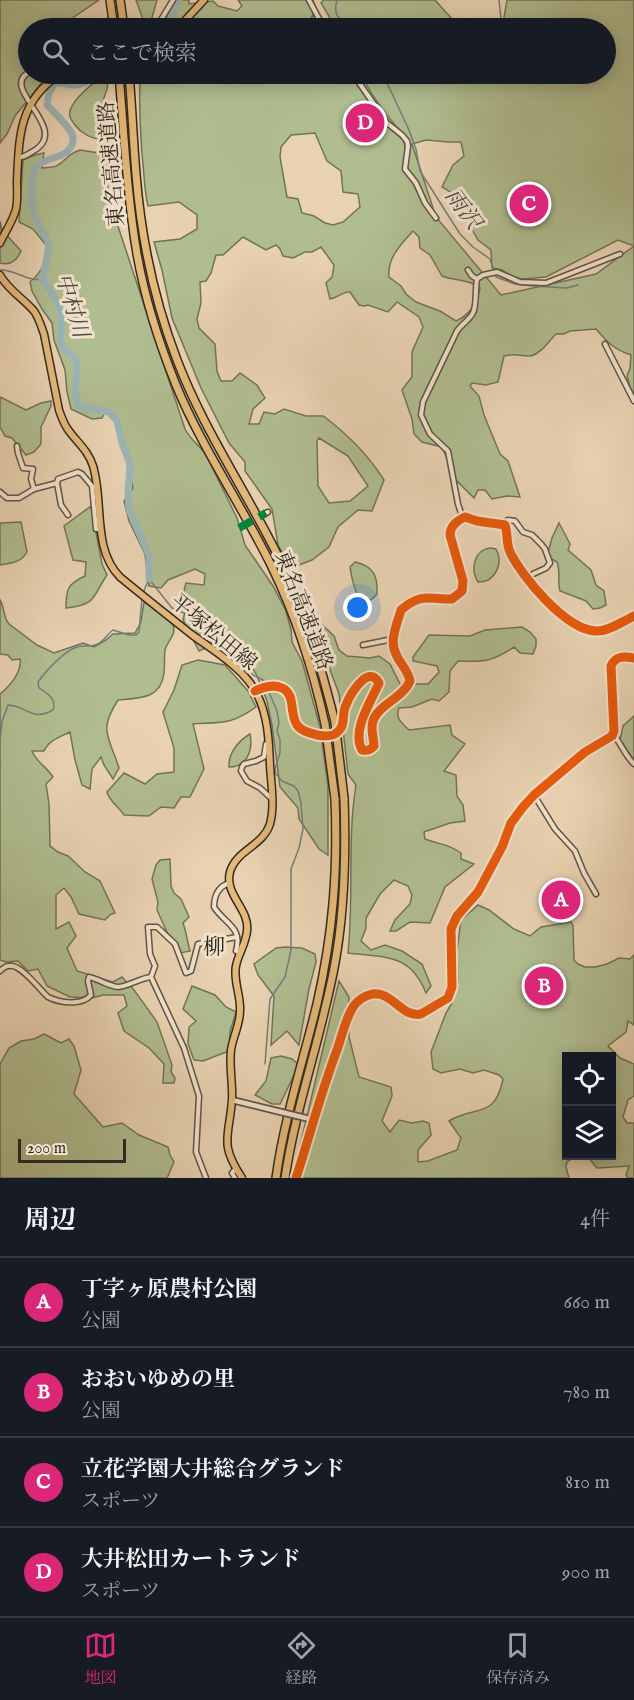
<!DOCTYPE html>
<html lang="ja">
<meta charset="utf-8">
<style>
:root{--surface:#171b24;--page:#20242c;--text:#f1f3f6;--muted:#9ea1a6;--line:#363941;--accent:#db2777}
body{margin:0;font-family:"IM FELL English","Noto Serif JP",serif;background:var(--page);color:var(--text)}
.controls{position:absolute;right:18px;bottom:18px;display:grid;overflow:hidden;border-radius:0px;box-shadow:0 3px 15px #0003}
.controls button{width:54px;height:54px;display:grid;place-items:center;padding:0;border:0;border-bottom:2px solid var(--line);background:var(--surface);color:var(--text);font:30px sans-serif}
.scale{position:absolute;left:18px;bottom:15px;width:108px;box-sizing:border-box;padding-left:6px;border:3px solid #322b21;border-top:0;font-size:16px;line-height:21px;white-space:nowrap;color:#322b21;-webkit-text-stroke:4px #f1e2cd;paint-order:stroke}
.you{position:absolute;left:358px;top:608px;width:21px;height:21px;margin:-15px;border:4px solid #fff;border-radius:50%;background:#1a73e8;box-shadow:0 0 0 9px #1a73e833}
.badge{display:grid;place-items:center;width:39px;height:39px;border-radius:50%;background:var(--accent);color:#fff;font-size:20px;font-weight:700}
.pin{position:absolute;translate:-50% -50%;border:3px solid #fff;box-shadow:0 2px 6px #0006}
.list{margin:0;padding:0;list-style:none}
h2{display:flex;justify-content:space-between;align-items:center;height:78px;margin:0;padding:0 24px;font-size:26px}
h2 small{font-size:20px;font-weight:400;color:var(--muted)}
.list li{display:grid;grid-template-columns:39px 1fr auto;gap:18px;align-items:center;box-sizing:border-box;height:90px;padding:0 24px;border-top:2px solid var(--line)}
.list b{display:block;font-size:22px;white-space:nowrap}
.list p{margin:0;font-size:20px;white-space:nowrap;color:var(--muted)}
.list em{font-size:20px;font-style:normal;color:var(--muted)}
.icon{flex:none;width:33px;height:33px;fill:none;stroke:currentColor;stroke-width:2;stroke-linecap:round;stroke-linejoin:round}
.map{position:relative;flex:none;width:634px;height:1178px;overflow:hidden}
.search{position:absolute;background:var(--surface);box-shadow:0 3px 15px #0003;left:18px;right:18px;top:18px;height:66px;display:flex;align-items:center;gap:15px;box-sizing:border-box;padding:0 21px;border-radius:33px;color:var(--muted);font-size:22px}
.sheet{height:438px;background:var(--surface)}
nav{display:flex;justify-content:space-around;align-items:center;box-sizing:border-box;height:84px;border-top:2px solid var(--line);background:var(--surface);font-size:16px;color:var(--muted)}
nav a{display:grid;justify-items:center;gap:3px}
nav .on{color:var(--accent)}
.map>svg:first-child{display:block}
</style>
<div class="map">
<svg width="634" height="1178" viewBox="0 0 634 1178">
<rect width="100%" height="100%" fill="#e9d2b2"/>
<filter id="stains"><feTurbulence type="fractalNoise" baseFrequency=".00333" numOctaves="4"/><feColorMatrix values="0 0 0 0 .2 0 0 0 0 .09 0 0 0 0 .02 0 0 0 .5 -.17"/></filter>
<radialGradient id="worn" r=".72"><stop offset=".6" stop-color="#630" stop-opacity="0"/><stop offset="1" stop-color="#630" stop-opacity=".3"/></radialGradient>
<g fill="#b0bd90" stroke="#717458" stroke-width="1.5" fill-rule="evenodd">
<path d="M 0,0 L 99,0 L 71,19 L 66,28 L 28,28 L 28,74 L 45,74 L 44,80 L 15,116 L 7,134 L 0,143 Z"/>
<path d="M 136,0 L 157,0 L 149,28 L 146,28 Z"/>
<path d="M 175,0 L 189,0 L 189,4 L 213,1 L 218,6 L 237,11 L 242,6 L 238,0 L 313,0 L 316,8 L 310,20 L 315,14 L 322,28 L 160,28 L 171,9 Z"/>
<path d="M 323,0 L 435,0 L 460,28 L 332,28 L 329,16 L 321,3 Z"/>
<path d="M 507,0 L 634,0 L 634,402 L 627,376 L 630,368 L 631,355 C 615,350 607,342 596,329 L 570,331 L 564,334 L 556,334 C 549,341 539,356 529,356 C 518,356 517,353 504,356 L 498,382 L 486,385 L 472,383 L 470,386 L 479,396 L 484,415 L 500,454 L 508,461 L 520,497 L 507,496 L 492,499 L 485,490 L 478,490 L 474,498 L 456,480 L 442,447 L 422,442 L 414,434 L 412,419 L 402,390 L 412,377 L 412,352 L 423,327 L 419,317 L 397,302 L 388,312 L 368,305 L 364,306 L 359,305 L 350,292 C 343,291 338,298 330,299 L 326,283 L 332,277 L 334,265 L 321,247 L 312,252 L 305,252 L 293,258 L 283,256 L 280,249 L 276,245 L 266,250 L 243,237 L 223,255 L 216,255 L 211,273 L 206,281 L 200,282 L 201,303 L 197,319 L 199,328 L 215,344 L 217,371 L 221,381 L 232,381 L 240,373 L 257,385 L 265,398 L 253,409 L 249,424 L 259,424 L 264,412 L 275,414 L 284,409 L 306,416 L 323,416 L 326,418 C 348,435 369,456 384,480 L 372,511 L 358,510 L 338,527 L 329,547 L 312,560 L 291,568 L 278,545 L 272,509 L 245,471 L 245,462 L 229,443 L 201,388 L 172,318 L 162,270 L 154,242 L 180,239 L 197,229 L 197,215 L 179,202 L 148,206 C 144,189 144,171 142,154 C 140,127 139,100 140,74 L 350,74 L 381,120 L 403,140 L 405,145 L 404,172 L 408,170 L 409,140 C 388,119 375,100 360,74 L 522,74 L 539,84 L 558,74 L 606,74 L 606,28 L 520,28 L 504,18 ZM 315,133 L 327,161 L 341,171 L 343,192 L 358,194 L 360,207 L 343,222 L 333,225 L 325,223 L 314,216 L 302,213 L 298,199 L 287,197 L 280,157 L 281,147 L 291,135 ZM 426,140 L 448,142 L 461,142 L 464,156 L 453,165 L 442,187 L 457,196 L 468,212 L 470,226 L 478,240 L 491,250 L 492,268 L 502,270 L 512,276 L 521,279 L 546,277 L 618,240 L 634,246 L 596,274 L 501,295 L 436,217 L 412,144 ZM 413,231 L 419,237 L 420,248 L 430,255 L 442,276 C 455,281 469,279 480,288 C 477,303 470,315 456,321 L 440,311 L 416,302 L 406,294 L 401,286 L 389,277 C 387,258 401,244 413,231 ZM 319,438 L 348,456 L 368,486 L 350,501 L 329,503 L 318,486 L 317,441 Z"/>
<path d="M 105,76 C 112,88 103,94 102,105 C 102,118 114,126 104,139 C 96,140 89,137 82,132 C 78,129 72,122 70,117 C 66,104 94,81 105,76 Z"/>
<path d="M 80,150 L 99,153 L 108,158 L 106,176 L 111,205 L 185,429 C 192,443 208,451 212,467 L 237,518 L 245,545 L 273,586 L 286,611 L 291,630 L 292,642 L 302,661 L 320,727 L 328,786 L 328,855 L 319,849 L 299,819 L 298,808 L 280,787 L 272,725 L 267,701 L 257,676 L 251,665 L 227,656 L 212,645 L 199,651 L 183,620 L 188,600 L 184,591 L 186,583 L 204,585 L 205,574 L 195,569 L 168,580 L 161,588 L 149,586 L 145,554 L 129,521 L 124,501 L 133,488 C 127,462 123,437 112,413 L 105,412 L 102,418 L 92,419 L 71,409 L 67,392 L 65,370 L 54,340 L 52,323 L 42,309 L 32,291 L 30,282 C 44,270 45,263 46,245 L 33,229 L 19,222 L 23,160 L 35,155 L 44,153 L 42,168 C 47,167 54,168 58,165 C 67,160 67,154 80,150 Z"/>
<path d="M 0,221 L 2,230 L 21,251 C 17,260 10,266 0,263 Z"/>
<path d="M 0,397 L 26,410 L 41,403 L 51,401 L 51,406 L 41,427 L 41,444 L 34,452 L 26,455 L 12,438 L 5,436 L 0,427 Z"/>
<path d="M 91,506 L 102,564 L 107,575 C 92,597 97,605 66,608 C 66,590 67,584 85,576 L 86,562 L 73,560 L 64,526 Z"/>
<path d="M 21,522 L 27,552 C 21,563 11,563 0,565 L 0,523 Z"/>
<path d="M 559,523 L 570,544 L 568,550 L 591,570 L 596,585 L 604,591 L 606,605 L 600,608 L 593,609 L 586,601 L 560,591 C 557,581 561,573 557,562 L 547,556 L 552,538 Z"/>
<path d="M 490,548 L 496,549 C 504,563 495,583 478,582 C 470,570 474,550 490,548 Z"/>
<path d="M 355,562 C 373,566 378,575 377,594 C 358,617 352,580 350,567 Z"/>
<path d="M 0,600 C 5,608 3,617 9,624 L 37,645 L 54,653 L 83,643 L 94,647 L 106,640 L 113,634 L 135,633 L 141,622 L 144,602 C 151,607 170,618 173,625 C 177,635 167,641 165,650 C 164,658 165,665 164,673 C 161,699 140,698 118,700 C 98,731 109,736 119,768 L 113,779 L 104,765 L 101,757 L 92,769 L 90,789 L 82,785 L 75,760 L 70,732 C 60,737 49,740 44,751 L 32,751 C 36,762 47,767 53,777 L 46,784 L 49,804 L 50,846 L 58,852 L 68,856 L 85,872 L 100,881 L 115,913 L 111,914 L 105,920 L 79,914 L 71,897 L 64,888 L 56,895 L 56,929 L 69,922 L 76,936 L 67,948 L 77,971 L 113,982 L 122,977 L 134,990 L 157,1022 L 172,1065 L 171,1072 L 175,1078 L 174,1083 L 163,1083 L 164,1064 L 149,1048 L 124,1031 L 118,1013 L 127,1006 L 124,995 L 103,995 L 92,998 L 70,997 L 47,986 L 38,969 L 28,971 L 18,961 L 6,962 L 0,960 L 0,694 C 10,686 22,672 20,659 L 12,660 L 8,655 L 0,654 Z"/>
<path d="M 311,606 L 320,623 L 334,636 L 339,650 L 347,656 L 370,658 L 379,656 L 390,664 L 400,684 L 428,684 L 439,672 L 437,666 L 413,661 L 413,657 L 429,635 L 470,636 L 485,630 L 522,627 L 530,632 L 536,639 L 536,646 L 533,654 L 520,653 L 514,647 C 491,662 485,662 458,661 L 450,671 L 449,692 L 439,701 L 432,699 L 412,707 L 399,708 C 395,719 402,723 409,730 L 450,725 L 452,735 L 465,744 L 444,771 L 456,775 L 457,796 L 463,805 L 465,821 L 450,823 L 424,832 L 425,839 C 440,845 447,843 461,853 L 461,859 L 474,864 L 445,887 L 430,923 L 410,922 L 396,931 L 390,931 L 395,920 L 410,904 L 412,895 L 408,886 L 394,880 L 380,894 L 366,918 L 366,928 L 361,941 L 371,950 L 385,945 L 402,951 L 422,964 L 431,986 L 426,993 C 410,953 386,958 348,953 C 354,897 347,840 356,785 L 348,774 L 339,694 L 307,607 Z"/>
<path d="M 198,660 L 225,665 L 248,691 L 256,707 C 230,725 223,722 193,724 L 204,769 L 190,797 L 181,797 L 174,808 L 161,807 L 149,816 L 124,815 C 119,807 109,801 107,792 L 124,773 L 145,784 L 157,774 L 174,772 L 174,748 L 163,712 L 174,690 L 182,665 Z"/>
<path d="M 634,716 L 634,760 L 620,740 L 623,726 Z"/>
<path d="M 250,734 C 253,749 248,767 229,767 C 228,754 238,741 250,734 Z"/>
<path d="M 170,859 L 171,886 L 174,893 L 181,899 L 189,917 L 183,923 C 187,934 187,941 190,951 L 180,953 L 174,948 L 157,910 L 158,902 L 152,879 L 156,865 L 160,860 Z"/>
<path d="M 569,892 L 571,904 L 561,911 L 554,911 L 550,897 Z"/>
<path d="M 478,905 L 489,910 L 514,929 L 530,936 L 541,927 L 571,922 L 573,926 L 574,960 L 578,964 L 585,967 L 595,967 L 607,964 L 619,958 L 630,959 L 634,955 L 634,1025 L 628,1021 L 626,1032 L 608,1046 L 620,1058 L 634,1064 L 634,1096 L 628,1100 L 623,1117 L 627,1123 L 634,1123 L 634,1178 L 628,1178 L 626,1175 L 629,1166 L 597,1168 L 587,1156 L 612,1156 L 612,1056 L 566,1056 L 566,1156 L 576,1156 L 567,1162 L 566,1167 L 569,1178 L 300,1178 L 300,1146 L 339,981 L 349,997 L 349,1037 L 359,1077 L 391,1087 L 392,1096 L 382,1121 L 390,1132 L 399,1120 L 412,1123 L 423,1121 L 429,1123 L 431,1135 L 418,1150 L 418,1162 L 428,1161 L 457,1150 L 461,1138 L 449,1121 C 475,1105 495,1120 503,1079 L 499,1075 L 484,1070 L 473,1073 L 460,1069 L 441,1073 L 433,1069 L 431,1052 L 446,1013 L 452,1003 L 458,981 L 457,951 L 461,920 Z"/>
<path d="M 285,947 L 302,948 L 315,954 L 316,962 L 309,989 L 299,1045 L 287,1031 L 271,1045 L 274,996 L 258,975 L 254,964 L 276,948 Z"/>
<path d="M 192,986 L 215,995 L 226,1007 L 236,1012 L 230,1032 L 229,1051 L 203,1061 L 194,1060 L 188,1044 L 189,1027 L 196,1021 L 183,1009 Z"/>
<path d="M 44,1034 L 61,1043 L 69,1039 L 74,1046 L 81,1070 L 74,1094 L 103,1127 L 122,1123 L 139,1135 L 168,1147 L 170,1155 L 174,1162 L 167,1178 L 0,1178 L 0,1064 L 9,1048 L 21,1041 L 34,1039 Z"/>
<path d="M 281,1056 L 292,1059 L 299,1065 L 280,1104 L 272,1104 L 255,1095 L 266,1081 L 271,1058 Z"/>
</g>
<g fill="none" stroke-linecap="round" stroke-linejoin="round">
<g stroke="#727e7b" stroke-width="1.5">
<path d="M 337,0 C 332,18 341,20 355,28"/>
<path d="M 499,0 L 502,28"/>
<path d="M 386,74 L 388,85 L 409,130 L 416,149 L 420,171 L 460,234 L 473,247 L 490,259 L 496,277 L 515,284 L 532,286 L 567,288 L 578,285"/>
<path d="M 0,270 C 15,269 27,282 42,279"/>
<path d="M 149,579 L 172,608 L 194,617 L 197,626 L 212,642 L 233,652 L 239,660 L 249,668 L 253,675 L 263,680 L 266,685"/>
<path d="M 143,593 L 149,579"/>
<path d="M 0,740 L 2,722 L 8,705 C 28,706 31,722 53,710 C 57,699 48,694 39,688 L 38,682 C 45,672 65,650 77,647 C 83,645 90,647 95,645 C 103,643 107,634 113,630 L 129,635 L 136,635 L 139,632 L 142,598"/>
<path d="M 0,760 L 0,768"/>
<path d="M 265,1064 L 270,999 L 285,977 L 291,950 L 291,869 L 299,848 L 303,829 L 301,803 L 298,791 L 294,786 L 282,781 L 276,774 L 275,769 L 280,753 L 280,740 L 277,731 L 279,723 L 277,711 L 268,690"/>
</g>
<g stroke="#9cb5b7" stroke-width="7">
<path d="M 166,28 L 179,0"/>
<path d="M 100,74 C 93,78 82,86 73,85 C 65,85 62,81 54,84 L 49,93 L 47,105 C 53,111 69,127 72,134 C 76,144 68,153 59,156 C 50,159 42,161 34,168 C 31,186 30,209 38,225 C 41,230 46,236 48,242 C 50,249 44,271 42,279 C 50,290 60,304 62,318 C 63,326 59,335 61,343 C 63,350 72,355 77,361 C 78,377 72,392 79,407 L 109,412 L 117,421 L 122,443 L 130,464 L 128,494 L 129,510 L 149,555 L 149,579"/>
</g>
<g stroke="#605545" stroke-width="7">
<g id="minor">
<path d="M 309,0 L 324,28"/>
<path d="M 156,28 L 173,0"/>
<path d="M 54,74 C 66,76 76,78 88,74"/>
<path d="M 353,74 L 387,123 L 402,135 L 407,141 L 408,146 L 405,169 L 416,183 L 425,203 L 436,218"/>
<path d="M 18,158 C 25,157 30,153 35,150 C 70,128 0,89 28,73"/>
<path d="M 477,279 L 483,275 L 497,272 L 520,282 L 546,283 L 620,254"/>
<path d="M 605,344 L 634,401"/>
<path d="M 17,446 L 18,453 L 23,468 L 33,469 L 31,479 L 34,489"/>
<path d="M 57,483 L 61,505 L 68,515"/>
<path d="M 0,492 L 7,498 L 19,498 L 34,489 L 57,483 L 58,479 L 78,472 L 82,474 L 92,486 L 96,529 L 100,529"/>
<path d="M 266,513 L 268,512"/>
<path d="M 465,517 L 461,513 L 458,504 L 448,451 L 430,434 L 421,415 L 423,402 L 457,331 C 462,324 469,320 473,313 C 477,304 475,290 477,279 L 472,276 L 468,270"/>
<path d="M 502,524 L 508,520 L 515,521 L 523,532 L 532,535 L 541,544 L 545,549 L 550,563 L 546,568 L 533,574 L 528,580"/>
<path d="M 363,645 L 393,639"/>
<path d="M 613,734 C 621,743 625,756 634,764"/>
<path d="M 266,744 L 264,757 L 256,761 L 244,764 L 242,767 L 241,771 L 247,781 L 260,788 L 272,799"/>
<path d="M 534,795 L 555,829 L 575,851 L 584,873 L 596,894"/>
<path d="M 229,883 C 218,887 214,896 214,907 C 225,924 243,927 236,951 L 240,953"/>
<path d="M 0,971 C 2,969 6,966 9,966 C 20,963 40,990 48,997 C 60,1003 82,1006 91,995 L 88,981 L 89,977 C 99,979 107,986 118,987 C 126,987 141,978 151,977"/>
<path d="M 206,1178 L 196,1152 L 199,1096 L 184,1048 L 151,977 L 155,966 L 150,954 L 148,927 L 157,927 L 175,944 L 186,973 L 191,971 L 198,944 L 237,937"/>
<path d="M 235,1178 L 232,1173 L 236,1168"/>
</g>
</g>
<g stroke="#605545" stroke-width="8">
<g id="tertiary">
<path d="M 255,691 C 264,687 273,684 282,688 C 296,694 289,713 297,725 C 301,731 310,733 317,735 C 323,736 330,737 335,734 C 337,733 340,729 341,728 C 345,721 342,712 346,705 C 350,695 368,663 379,683 C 372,700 351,730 362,750 C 368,751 370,750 374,746 C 374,738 370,730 373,721 C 378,705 403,698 410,681 C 408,670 400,664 396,654 C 389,641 397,624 401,610 C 421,593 428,599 452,599 L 462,591 L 463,581 L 450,535 C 450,526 456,521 465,517 L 477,521 L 505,525 C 508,534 506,543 510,552 C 522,577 566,630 596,631 C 608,632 623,621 634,616"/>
<path d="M 232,1100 L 281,1112"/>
<path d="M 296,1178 C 310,1135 321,1092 337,1050 C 342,1036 345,1020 353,1007 C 357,1001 364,996 372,994 C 393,991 401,1018 421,1014 L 448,998 L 452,987 L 451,929 L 457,916 L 478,892 L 502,847 L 511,823 L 523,807 L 534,795 L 585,752 L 612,736 L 614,731 L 611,666 C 615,656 624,656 634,658"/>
</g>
</g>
<g stroke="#322b21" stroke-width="9">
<g id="primary">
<path d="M 178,28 L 204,0"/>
<path d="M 0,243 C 5,232 13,221 16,209 C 18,200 17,190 17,181 C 19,136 19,101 60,74"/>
<path d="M 0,275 C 8,290 23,298 34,311 C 39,318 41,326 44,334 L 59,410 C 62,418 64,425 69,431 C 78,443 89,452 93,466 C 104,502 92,549 120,577 C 143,596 167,615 191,634 C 213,650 245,669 257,694 C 268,716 269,741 270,765 C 271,784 275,806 270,824 C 263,846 236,850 230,872 C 224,895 250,909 247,931 C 246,944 238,954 236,966 C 233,981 241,995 240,1011 C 240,1024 233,1037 231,1050 C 229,1067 233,1084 232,1100 C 229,1138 219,1143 242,1178"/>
</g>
</g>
<g stroke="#322b21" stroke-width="10">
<g id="motorway">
<path d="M 110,0 L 114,28"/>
<path d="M 120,0 L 124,28"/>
<path d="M 119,74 C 124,134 127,195 137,254 C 145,299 159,343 176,385 C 202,448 241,504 271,565 C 296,616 313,669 325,724"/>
<path d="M 129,74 C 132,107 133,140 136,174 C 141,237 154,300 177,360 C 204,431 248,494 281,562 C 306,613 321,667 335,722"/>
<path d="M 276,1178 C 284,1119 303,1062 317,1004 C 333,934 338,871 335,799"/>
<path d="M 285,1178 C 296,1105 322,1035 335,963 C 345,908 346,854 344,798"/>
</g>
</g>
<use href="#minor" stroke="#f1e2cd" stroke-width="4"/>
<use href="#tertiary" stroke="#f1e2cd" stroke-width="4.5"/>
<use href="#primary" stroke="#e4b979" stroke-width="6"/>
<use href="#motorway" stroke="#e4b979" stroke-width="7"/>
<g stroke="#605545" stroke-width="8" stroke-linecap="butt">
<path id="tertiary-bridge" d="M 281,1112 L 314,1120"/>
</g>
<g stroke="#322b21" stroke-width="10" stroke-linecap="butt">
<g id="motorway-bridge">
<path d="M 335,722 L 344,798"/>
<path d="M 325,724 L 335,799"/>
</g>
</g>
<use href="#tertiary-bridge" stroke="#f1e2cd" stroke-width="4.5"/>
<use href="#motorway-bridge" stroke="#e4b979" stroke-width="7"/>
<path stroke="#00873e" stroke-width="8" stroke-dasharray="15 8" stroke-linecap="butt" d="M 239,528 L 266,513"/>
<g stroke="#f1e2cd" stroke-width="13">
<g id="cycleway">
<path d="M 255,691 C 264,687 273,684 282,688 C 296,694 289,713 297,725 C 301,731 310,733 317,735 C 323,736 330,737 335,734 C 337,733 340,729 341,728 C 345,721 342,712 346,705 C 350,695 368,663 379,683 C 372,700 351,730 362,750 C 368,751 370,750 374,746 C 374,738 370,730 373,721 C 378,705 403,698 410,681 C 408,670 400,664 396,654 C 389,641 397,624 401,610 C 421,593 428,599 452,599 L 462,591 L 463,581 L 450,535 C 450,526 456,521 465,517 L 477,521 L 505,525 C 508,534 506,543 510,552 C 522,577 566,630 596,631 C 608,632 623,621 634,616"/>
<path d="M 296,1178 C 310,1135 321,1092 337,1050 C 342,1036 345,1020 353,1007 C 357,1001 364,996 372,994 C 393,991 401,1018 421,1014 L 448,998 L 452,987 L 451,929 L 457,916 L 478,892 L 502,847 L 511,823 L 523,807 L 534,795 L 585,752 L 612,736 L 614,731 L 611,666 C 615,656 624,656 634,658"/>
</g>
</g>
<use href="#cycleway" stroke="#e8590c" stroke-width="9"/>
</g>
<g text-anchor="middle" stroke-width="6" stroke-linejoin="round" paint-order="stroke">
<g font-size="21" fill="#322b21" stroke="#f1e2cd">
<text transform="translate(111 164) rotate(-95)" y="7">東名高速道路</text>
<text transform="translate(304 610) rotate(69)" y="7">東名高速道路</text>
<text transform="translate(214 632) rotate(40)" y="7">平塚松田線</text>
</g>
<g font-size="22" font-style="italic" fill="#4c4e46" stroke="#f1e2cd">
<text transform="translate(464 208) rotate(54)" y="8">雨沢</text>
<text transform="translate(73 305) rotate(73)" y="8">中村川</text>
</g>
<g font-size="22" fill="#322b21" stroke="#f1e2cd">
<text x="214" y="954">柳</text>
</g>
</g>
<rect width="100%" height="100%" filter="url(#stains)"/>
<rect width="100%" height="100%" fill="url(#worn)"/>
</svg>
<div class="controls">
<button><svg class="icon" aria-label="locate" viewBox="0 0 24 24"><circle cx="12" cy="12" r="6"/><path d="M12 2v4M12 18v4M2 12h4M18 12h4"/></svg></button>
<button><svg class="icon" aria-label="layers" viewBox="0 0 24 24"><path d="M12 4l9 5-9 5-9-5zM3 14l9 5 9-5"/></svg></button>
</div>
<div class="scale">200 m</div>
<div class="you"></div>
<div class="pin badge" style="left:561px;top:900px">A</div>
<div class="pin badge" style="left:544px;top:986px">B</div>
<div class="pin badge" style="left:529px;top:204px">C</div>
<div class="pin badge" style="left:365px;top:123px">D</div>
<div class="search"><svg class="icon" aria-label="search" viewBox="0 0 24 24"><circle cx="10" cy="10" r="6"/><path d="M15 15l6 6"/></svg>ここで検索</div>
</div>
<section class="sheet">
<h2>周辺<small>4件</small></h2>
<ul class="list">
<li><span class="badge">A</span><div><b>丁字ヶ原農村公園</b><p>公園</p></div><em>660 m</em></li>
<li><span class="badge">B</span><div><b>おおいゆめの里</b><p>公園</p></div><em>780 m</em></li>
<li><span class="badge">C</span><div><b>立花学園大井総合グランド</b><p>スポーツ</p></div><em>810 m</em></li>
<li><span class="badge">D</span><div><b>大井松田カートランド</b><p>スポーツ</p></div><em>900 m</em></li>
</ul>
</section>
<nav>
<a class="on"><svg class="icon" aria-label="map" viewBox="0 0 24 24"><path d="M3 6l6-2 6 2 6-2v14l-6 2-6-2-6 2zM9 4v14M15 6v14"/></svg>地図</a>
<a><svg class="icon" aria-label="directions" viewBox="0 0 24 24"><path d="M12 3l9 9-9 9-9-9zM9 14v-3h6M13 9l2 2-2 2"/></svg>経路</a>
<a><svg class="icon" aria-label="saved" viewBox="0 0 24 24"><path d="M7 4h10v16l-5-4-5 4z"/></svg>保存済み</a>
</nav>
